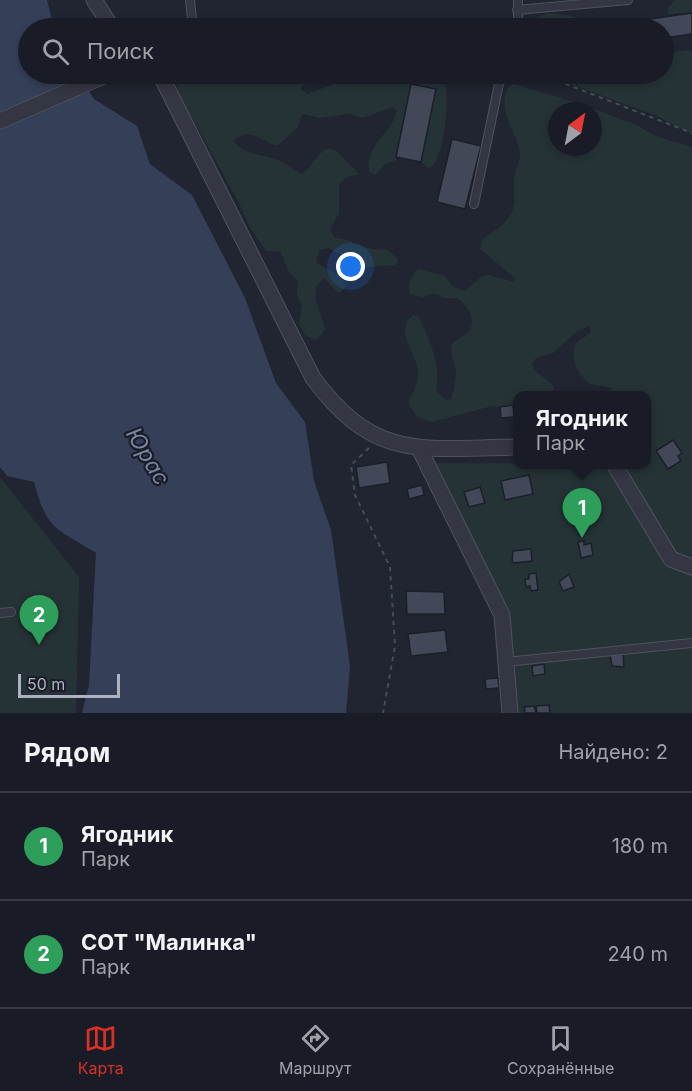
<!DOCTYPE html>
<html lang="ru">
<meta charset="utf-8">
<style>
:root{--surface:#191c26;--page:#262932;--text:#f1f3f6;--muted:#9fa1a7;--line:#373a43;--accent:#d93025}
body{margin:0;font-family:Inter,sans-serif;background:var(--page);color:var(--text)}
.compass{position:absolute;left:548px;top:102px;width:54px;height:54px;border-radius:50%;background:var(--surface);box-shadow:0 3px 9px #0003;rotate:32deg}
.scale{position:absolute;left:18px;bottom:15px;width:102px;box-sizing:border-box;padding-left:6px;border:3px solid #aeb2c0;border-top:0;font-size:16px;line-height:21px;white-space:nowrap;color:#aeb2c0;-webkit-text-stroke:4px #191d28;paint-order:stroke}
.you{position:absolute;left:351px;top:267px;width:21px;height:21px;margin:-15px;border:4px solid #fff;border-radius:50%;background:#1a73e8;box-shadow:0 0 0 9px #1a73e833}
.badge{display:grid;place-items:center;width:39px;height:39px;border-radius:50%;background:var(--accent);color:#fff;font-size:20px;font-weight:700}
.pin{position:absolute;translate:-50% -50px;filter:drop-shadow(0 2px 3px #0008)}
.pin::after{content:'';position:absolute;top:32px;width:21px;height:18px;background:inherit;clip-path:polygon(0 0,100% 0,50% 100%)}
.popup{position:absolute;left:513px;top:391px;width:138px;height:78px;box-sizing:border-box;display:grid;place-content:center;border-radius:12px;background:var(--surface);filter:drop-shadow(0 2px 4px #0005);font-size:20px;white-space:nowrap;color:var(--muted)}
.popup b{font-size:22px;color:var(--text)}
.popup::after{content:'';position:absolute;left:50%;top:100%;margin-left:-12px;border:12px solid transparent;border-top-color:var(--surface)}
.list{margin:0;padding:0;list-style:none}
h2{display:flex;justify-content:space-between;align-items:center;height:78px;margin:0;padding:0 24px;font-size:26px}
h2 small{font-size:20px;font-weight:400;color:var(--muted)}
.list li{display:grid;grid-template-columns:39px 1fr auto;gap:18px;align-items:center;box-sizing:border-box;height:108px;padding:0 24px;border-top:2px solid var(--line)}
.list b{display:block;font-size:22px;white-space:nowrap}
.list p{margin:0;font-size:20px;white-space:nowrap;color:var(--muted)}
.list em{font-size:20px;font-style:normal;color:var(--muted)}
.icon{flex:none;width:33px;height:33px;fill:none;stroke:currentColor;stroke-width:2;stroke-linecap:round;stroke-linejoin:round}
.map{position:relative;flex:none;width:692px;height:713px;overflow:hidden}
.search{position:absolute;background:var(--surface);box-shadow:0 3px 9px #0003;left:18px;right:18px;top:18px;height:66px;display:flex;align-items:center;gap:15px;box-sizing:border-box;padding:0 21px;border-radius:33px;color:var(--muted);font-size:22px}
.sheet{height:294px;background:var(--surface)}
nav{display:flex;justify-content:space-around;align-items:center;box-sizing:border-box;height:84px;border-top:2px solid var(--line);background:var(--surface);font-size:16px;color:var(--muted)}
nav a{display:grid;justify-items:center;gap:3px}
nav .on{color:var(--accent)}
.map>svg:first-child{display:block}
</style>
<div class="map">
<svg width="692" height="713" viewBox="0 0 692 713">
<rect width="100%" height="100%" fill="#212532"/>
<g fill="#263336" fill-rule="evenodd">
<path d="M 675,0 L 692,0 L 692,13 L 668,14 L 668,8 Z"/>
<path d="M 547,13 L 572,16 L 593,25 L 594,28 L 530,28 L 534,20 Z"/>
<path d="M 688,50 L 692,52 L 692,134 L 655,115 L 543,74 L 664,74 L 664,53 Z"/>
<path d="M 178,74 L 333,74 L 328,80 L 315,80 L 302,86 L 301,90 L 308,94 L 336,83 L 345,74 L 442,74 C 452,86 445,162 429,168 L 421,162 L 436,90 L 412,84 L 396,160 L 384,165 L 375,175 L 369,172 C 365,144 391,135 397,111 L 392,107 L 363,118 L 350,114 L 320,118 L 302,114 L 298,127 L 278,145 C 264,145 252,124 234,141 C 242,155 265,155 278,160 C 286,163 293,170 300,174 C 315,172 321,129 345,160 C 349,166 355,167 359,174 L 345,178 L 339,185 L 339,213 L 330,230 L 335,238 C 356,239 363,252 386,249 L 397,258 L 398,263 L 394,265 L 362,268 L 329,248 L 320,250 L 316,259 L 318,264 L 338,274 L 347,285 L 341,292 L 337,292 L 325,278 C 304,292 323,312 325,330 L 316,340 L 305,335 L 299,324 L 302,305 L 297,295 L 298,281 L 289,272 L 280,251 L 266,251 L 250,227 L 238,201 L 184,103 L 177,88 Z"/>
<path d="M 514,84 L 580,104 L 637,125 L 655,136 L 692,147 L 692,713 L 516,713 L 507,613 L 436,463 L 646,464 L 646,396 L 601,395 L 613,388 L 590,384 C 578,375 566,354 579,340 C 584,337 588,336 591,331 L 589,326 L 577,331 L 553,353 L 536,358 L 532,364 L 534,370 L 554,386 L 554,395 L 518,396 L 517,409 L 492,406 L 432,422 L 416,416 L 408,402 C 413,392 419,383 418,371 C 416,350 393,333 413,315 L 419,317 C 430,342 441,363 436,391 L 446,400 L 451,399 C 454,391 457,377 456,369 C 454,359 449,354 452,344 C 456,339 463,337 468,332 C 478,321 467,305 457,298 L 444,298 L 434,293 L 422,297 L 410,294 C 407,285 411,276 418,269 L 445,276 L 453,287 L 465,291 L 482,276 L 488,275 L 514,282 L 515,278 L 480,249 C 482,234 495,233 504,223 C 519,208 513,197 514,180 C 514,171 521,161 520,153 C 517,132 495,108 509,86 ZM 557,111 L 593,111 L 593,147 L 557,147 Z"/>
<path d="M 0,477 L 79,577 L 76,713 L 0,713 Z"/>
</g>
<path fill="#363f58" d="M 0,0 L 47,0 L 54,28 L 28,28 L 28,74 L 78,74 L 94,99 L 137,126 L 150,164 L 192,195 L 245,298 L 276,383 L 305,422 L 314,481 L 331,530 L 350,666 L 346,713 L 82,713 L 89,685 L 96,553 C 56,528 47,531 34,482 L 7,476 L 0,467 Z"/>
<g fill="#424857" stroke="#1b1f2a" stroke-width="1.5">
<path d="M 692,13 L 692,34 L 664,38 L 664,28 L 616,28 L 615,24 Z"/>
<path d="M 167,19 L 173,28 L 152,28 Z"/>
<path d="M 411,84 L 436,89 L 421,162 L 396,157 Z"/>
<path d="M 452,139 L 481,146 L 465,209 L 437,202 Z"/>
<path d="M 513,405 L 514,417 L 501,418 L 500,407 Z"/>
<path d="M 673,440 L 682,453 L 678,456 L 681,461 L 668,469 L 656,451 Z"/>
<path d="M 387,462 L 390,483 L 359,488 L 356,467 Z"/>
<path d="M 529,475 L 533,494 L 505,500 L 501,481 Z"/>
<path d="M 422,485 L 424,495 L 409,499 L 407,489 Z"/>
<path d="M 480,487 L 485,503 L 469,507 L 464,492 Z"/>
<path d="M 584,541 L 584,545 L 591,543 L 593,555 L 581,558 L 578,542 Z"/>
<path d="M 531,549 L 532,561 L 514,563 L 512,561 L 513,551 Z"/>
<path d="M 536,573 L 538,590 L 531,591 L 530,586 L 526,587 L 525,579 L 529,579 L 529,574 Z"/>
<path d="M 569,574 L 574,587 L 563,591 L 559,582 Z"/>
<path d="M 406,591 L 444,592 L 445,614 L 407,614 Z"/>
<path d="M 445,630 L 448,652 L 411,656 L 408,634 Z"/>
<path d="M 623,653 L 624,667 L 612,666 L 610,655 Z"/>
<path d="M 544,664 L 545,674 L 533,676 L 532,666 Z"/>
<path d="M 498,678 L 499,688 L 486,689 L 485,679 Z"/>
<path d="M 549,705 L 550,713 L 537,713 L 536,706 Z"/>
<path d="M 534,706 L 536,713 L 525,713 L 524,707 Z"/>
</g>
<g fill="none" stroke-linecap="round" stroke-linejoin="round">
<g stroke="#4e525e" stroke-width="10">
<g id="service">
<path d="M 190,0 L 193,28"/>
<path d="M 517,10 L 628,0"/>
<path d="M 518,28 L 518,0"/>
<path d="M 474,204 L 501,74"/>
<path d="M 0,613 L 11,612"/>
<path d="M 506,662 L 692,643"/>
</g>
</g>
<g stroke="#4e525e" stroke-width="17">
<g id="minor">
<path d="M 94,0 L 112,28"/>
<path d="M 160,74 L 313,378 C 376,463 423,448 518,447"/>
<path d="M 0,121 L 108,74"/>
<path d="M 419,448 L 502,615 L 510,713"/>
<path d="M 614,464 L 671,559 L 692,567"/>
</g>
</g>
<g stroke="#424e53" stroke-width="2" stroke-dasharray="4.5 4.5" stroke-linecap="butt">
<path d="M 540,74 L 692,133"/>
<path d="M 369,448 L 351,465 L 355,495 L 390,567 L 395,646 L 383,713"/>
</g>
<use href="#service" stroke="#343743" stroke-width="8"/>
<use href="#minor" stroke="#343743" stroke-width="15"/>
</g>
<g text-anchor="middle" stroke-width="4.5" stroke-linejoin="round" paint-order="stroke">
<g font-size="22" font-style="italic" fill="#7985a6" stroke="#191d28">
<text transform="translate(148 456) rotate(59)" y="8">Юрас</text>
</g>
</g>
</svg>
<svg class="compass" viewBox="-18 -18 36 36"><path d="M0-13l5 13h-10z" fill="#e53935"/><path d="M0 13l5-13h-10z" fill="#9fa1a7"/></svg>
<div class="scale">50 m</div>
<div class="you"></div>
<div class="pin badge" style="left:582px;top:538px;background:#2e9e5b">1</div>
<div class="popup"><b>Ягодник</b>Парк</div>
<div class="pin badge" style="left:39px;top:645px;background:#2e9e5b">2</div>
<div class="search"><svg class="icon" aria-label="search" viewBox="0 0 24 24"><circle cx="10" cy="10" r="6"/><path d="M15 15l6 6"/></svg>Поиск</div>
</div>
<section class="sheet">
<h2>Рядом<small>Найдено: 2</small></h2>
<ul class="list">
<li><span class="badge" style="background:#2e9e5b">1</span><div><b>Ягодник</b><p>Парк</p></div><em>180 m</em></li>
<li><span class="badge" style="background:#2e9e5b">2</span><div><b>СОТ &quot;Малинка&quot;</b><p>Парк</p></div><em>240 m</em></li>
</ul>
</section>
<nav>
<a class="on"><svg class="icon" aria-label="map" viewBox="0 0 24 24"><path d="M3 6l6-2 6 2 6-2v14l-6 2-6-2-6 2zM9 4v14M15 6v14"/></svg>Карта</a>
<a><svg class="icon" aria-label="directions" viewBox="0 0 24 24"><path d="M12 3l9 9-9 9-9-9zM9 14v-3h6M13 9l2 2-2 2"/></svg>Маршрут</a>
<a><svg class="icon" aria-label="saved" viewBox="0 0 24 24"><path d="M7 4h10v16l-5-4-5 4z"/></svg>Сохранённые</a>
</nav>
